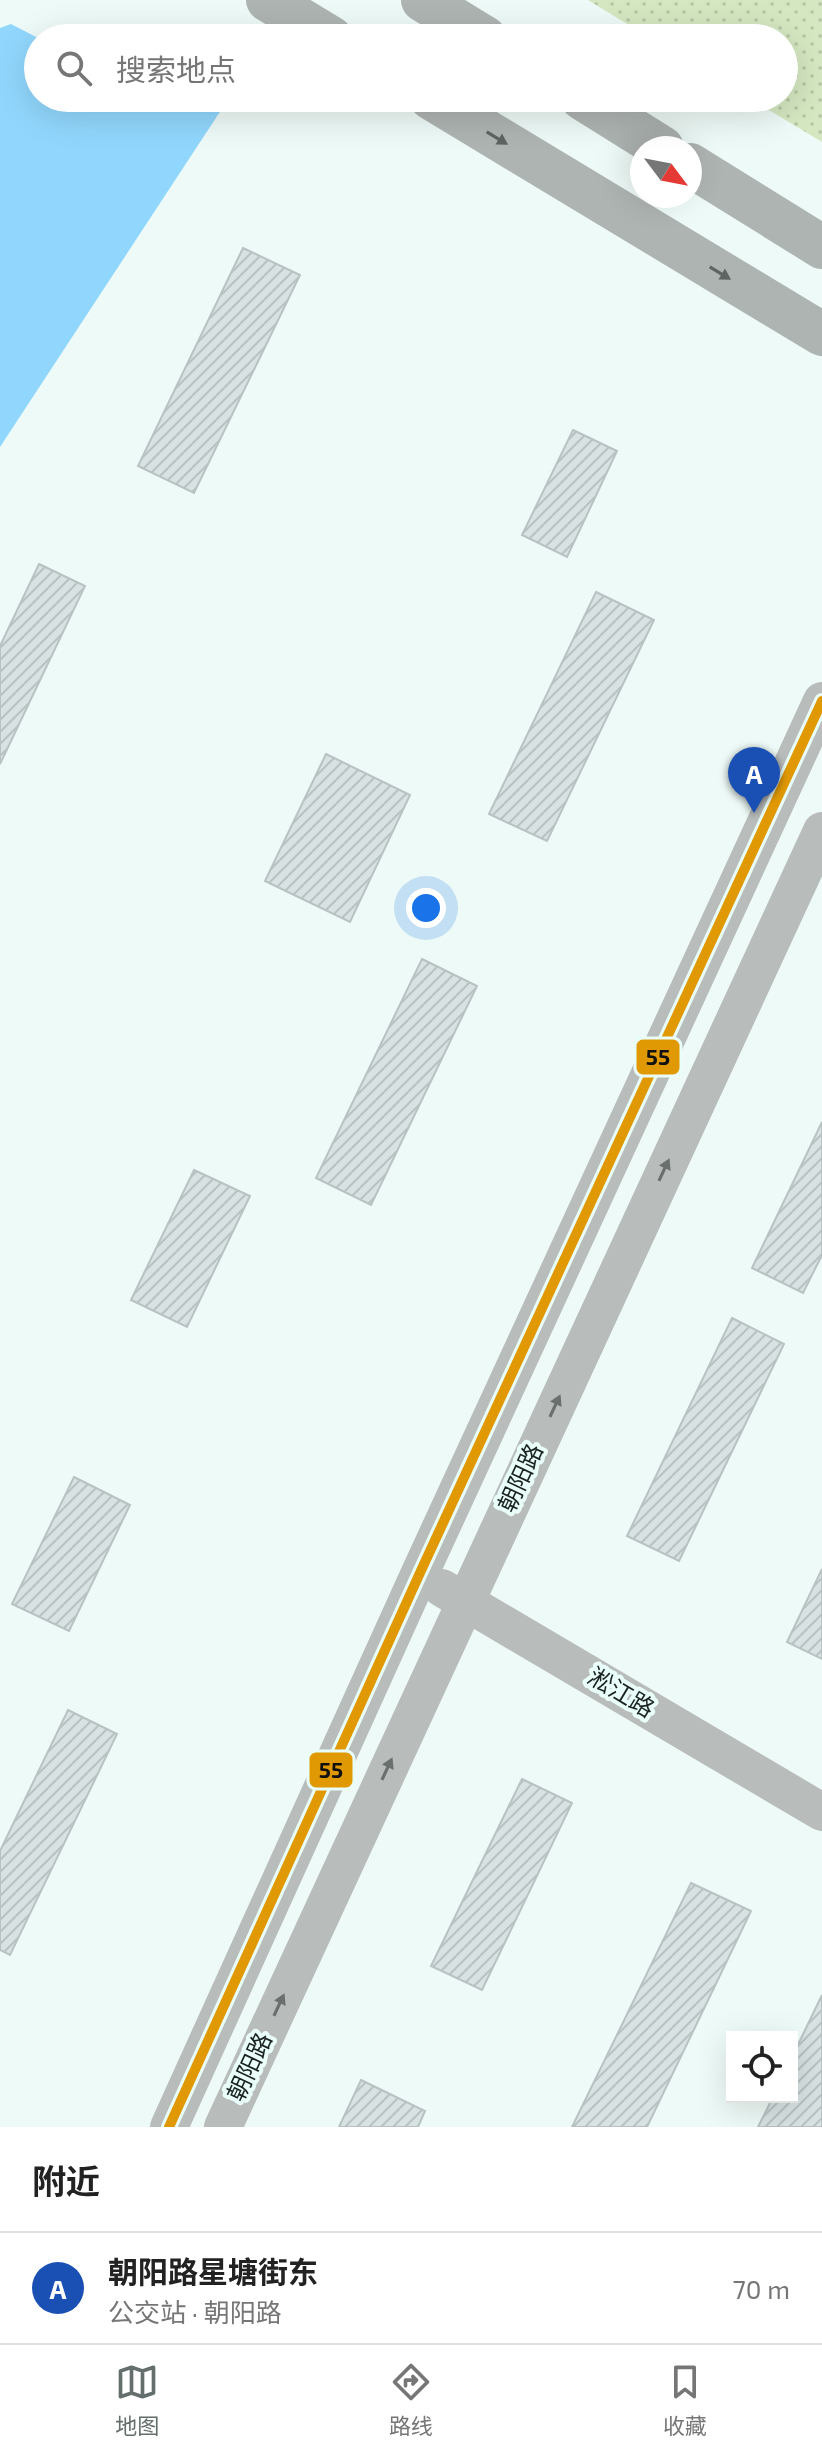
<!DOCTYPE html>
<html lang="zh">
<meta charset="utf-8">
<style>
:root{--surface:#fff;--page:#f2f2f2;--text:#222;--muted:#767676;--line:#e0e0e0;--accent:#646e6c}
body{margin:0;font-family:"Exo 2","Noto Sans SC",sans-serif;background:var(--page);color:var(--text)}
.controls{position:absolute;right:24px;bottom:24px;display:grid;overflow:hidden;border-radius:0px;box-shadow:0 8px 32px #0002}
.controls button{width:72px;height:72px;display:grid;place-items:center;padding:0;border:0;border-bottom:2px solid var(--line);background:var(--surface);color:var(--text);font:40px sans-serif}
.compass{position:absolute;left:630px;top:136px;width:72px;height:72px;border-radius:50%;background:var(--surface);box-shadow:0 8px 32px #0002;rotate:122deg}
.you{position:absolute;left:426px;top:908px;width:28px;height:28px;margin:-20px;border:6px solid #fff;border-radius:50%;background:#1a73e8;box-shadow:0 0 0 12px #1a73e833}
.badge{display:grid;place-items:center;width:52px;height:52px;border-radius:50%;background:var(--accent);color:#fff;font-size:26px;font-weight:700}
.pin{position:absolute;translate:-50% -66px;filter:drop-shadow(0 2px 4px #0008)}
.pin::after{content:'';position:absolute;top:42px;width:28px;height:24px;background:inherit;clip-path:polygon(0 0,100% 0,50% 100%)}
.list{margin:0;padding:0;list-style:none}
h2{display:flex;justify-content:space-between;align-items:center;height:104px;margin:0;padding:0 32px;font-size:34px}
h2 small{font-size:26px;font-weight:400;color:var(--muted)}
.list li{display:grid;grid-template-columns:52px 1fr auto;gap:24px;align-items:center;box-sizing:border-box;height:112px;padding:0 32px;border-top:2px solid var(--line)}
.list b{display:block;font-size:30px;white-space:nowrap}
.list p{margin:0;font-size:26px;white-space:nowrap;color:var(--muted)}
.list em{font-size:26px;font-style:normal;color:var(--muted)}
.icon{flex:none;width:44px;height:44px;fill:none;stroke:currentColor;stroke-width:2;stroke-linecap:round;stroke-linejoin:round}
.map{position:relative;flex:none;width:822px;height:2127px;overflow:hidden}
.search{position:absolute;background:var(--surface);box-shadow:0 8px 32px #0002;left:24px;right:24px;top:24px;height:88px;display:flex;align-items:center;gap:20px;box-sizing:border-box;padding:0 28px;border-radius:44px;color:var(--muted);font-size:30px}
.sheet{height:216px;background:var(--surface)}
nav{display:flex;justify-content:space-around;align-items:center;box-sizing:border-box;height:112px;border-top:2px solid var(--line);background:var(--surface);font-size:22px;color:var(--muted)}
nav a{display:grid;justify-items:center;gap:4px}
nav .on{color:var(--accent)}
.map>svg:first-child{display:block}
</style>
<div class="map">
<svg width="822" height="2127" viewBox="0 0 822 2127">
<defs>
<pattern id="green-dots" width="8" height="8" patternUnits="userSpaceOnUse" patternTransform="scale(2)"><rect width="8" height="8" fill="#d4e7c0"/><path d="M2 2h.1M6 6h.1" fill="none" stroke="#b5c6a5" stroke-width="1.8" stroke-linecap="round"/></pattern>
<pattern id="building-hatch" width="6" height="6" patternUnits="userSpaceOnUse" patternTransform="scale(2)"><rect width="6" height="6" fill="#d8e2e2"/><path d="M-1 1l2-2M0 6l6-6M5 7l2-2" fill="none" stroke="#b9c2c2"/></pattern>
</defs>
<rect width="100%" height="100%" fill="#eefaf7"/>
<path fill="url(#green-dots)" d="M 588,0 L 822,0 L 822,142 L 749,98 L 784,98 L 784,38 L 650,38 Z"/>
<path fill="#91d7fd" d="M 11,24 L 38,38 L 38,98 L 229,98 L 0,447 L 0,28 Z"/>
<path fill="#eefaf7" d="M 157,0 L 288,0 L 265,38 L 172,38 L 144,22 Z"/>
<g fill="url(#building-hatch)" stroke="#b8c2c2" stroke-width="2">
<path d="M 243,248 L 300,275 L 194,493 L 138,466 Z"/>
<path d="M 573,430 L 617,451 L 567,557 L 522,535 Z"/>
<path d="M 39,564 L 85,586 L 0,764 L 0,646 Z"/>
<path d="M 596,592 L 654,620 L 547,841 L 489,814 Z"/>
<path d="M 326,754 L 410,795 L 350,922 L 265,881 Z"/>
<path d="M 422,959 L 477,986 L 371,1205 L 316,1178 Z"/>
<path d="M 822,1122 L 822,1255 L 803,1293 L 752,1268 Z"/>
<path d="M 194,1170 L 250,1196 L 187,1327 L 131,1300 Z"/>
<path d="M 732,1318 L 784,1344 L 679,1561 L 627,1536 Z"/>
<path d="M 74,1477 L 130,1505 L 69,1631 L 12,1604 Z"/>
<path d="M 822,1569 L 822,1659 L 787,1642 Z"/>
<path d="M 68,1710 L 117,1734 L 10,1955 L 0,1950 L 0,1851 Z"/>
<path d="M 522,1779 L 572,1803 L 482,1990 L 431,1966 Z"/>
<path d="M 691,1883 L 751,1911 L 647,2127 L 572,2127 Z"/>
<path d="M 822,1995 L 822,2127 L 758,2127 L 773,2097 L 792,2097 L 792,2057 Z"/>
<path d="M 361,2080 L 425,2111 L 418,2127 L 339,2127 Z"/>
</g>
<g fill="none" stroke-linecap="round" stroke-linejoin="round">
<g stroke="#b8bcba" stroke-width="38">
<path d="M 442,1588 L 822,1812"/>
<path d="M 169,2127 L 419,1575 L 822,701"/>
<path d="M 223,2127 L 822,831"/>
</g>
<g stroke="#aeb4b1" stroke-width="44">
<path d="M 268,0 L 331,38"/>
<path d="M 423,0 L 485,38"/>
<path d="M 431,98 L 822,334"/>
<path d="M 582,98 L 662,148"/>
<path d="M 690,165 L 822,247"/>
</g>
<g stroke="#eafef9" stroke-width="16">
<path id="bus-1" d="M 169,2127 L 419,1575 L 822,701"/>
</g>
<use href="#bus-1" stroke="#e19903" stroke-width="10"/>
</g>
<defs><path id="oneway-solid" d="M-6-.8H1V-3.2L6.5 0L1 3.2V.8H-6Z" transform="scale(2)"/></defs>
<g fill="#5d6462">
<use href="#oneway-solid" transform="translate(497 138) rotate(31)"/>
<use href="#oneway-solid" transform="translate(720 273) rotate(31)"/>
</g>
<g fill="#69706e">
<use href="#oneway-solid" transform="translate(664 1170) rotate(-65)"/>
<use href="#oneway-solid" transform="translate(555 1406) rotate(-65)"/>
<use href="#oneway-solid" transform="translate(387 1769) rotate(-65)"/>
<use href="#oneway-solid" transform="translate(279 2005) rotate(-65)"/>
</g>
<g text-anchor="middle" stroke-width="8" stroke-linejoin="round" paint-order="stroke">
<g font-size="24" fill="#1a2321" stroke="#eafef9">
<text transform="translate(521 1478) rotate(-65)" y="8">朝阳路</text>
<text transform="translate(621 1693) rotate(31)" y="8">淞江路</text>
<text transform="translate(250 2067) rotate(-65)" y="8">朝阳路</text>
</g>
</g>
<g stroke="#eafef9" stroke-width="3">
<rect x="635" y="1038" width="46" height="38" rx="8" fill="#e19903"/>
<rect x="308" y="1751" width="46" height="38" rx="8" fill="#e19903"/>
</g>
<g font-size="22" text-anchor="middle" font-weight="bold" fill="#111">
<text x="658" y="1065">55</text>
<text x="331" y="1778">55</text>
</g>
</svg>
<div class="controls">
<button><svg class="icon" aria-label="locate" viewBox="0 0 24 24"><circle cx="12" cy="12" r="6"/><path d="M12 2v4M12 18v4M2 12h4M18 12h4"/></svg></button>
</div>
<svg class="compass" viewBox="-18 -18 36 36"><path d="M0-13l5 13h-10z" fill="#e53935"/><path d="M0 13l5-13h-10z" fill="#767676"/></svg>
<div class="you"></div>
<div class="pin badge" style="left:754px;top:813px;background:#1a4fb4">A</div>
<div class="search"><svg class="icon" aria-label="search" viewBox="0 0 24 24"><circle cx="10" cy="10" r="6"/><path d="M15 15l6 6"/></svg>搜索地点</div>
</div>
<section class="sheet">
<h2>附近<small></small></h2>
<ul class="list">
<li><span class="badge" style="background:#1a4fb4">A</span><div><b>朝阳路星塘街东</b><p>公交站 · 朝阳路</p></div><em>70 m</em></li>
</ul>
</section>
<nav>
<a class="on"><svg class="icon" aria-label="map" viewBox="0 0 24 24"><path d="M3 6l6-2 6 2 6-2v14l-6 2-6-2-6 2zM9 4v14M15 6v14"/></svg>地图</a>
<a><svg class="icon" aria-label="directions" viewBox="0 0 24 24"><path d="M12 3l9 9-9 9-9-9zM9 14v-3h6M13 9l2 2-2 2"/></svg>路线</a>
<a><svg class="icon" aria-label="saved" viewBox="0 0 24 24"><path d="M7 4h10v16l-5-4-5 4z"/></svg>收藏</a>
</nav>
